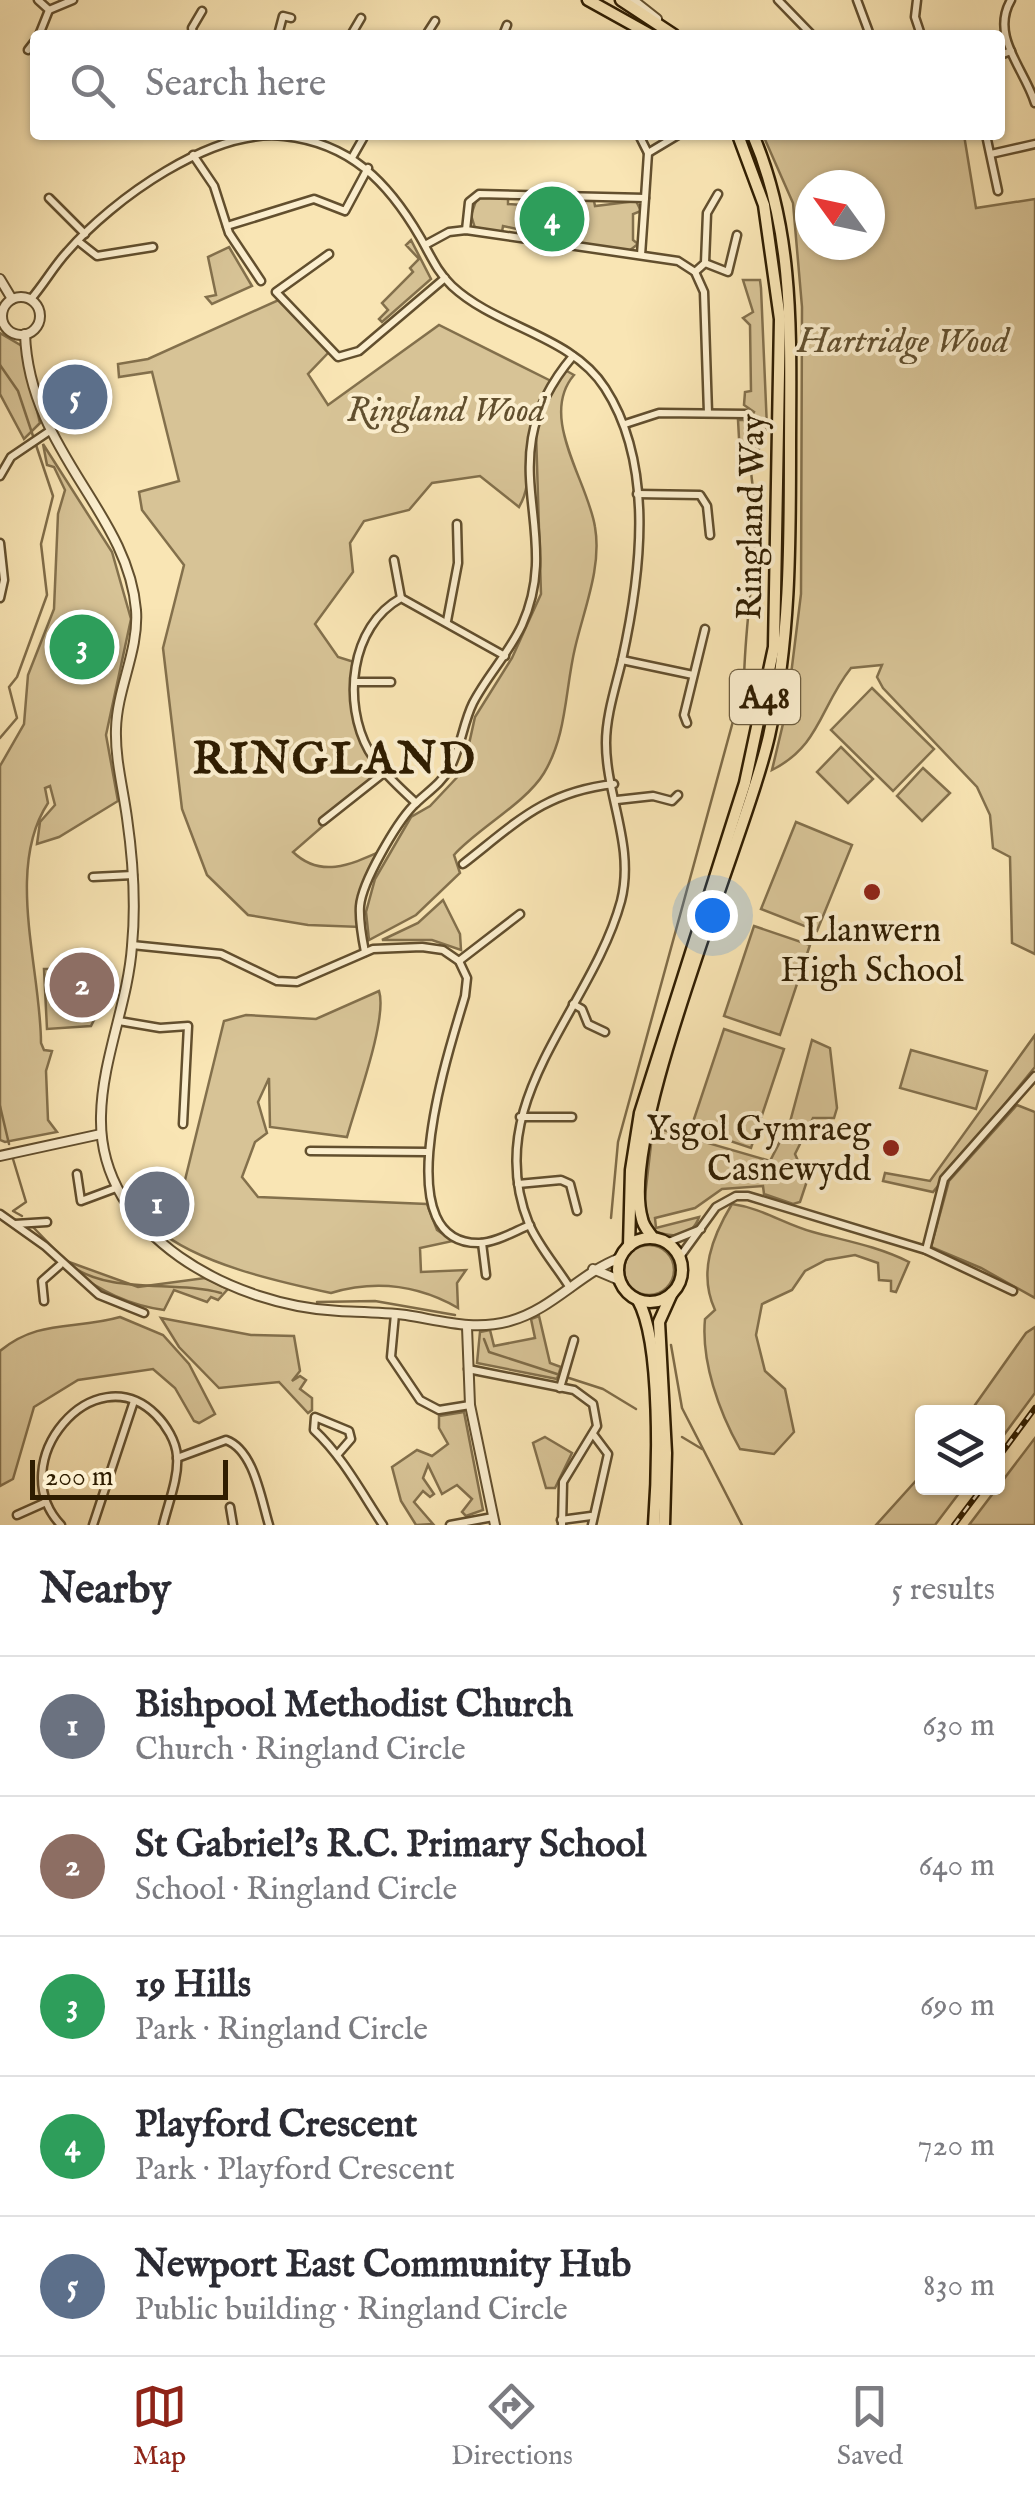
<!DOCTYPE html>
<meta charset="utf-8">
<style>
:root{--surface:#fff;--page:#f2f2f3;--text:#2b2b33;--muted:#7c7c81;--line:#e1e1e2;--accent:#8f2418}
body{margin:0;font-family:"IM FELL English",serif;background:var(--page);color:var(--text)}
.controls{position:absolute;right:30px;bottom:30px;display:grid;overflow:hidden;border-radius:10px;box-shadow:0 2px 8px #0004}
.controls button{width:90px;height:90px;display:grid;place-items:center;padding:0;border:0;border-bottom:2px solid var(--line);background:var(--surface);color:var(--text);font:50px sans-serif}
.compass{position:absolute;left:795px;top:170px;width:90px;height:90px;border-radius:50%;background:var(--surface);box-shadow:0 2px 8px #0004;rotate:303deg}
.scale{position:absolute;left:30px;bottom:25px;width:198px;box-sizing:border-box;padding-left:10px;border:5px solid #2f1d01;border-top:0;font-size:28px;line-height:35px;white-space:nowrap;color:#2f1d01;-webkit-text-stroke:8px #fbeece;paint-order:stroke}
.you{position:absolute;left:712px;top:915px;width:35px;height:35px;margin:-25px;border:8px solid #fff;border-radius:50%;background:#1a73e8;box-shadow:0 0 0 15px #1a73e833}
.badge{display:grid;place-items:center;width:65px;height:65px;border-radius:50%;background:var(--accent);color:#fff;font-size:32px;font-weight:700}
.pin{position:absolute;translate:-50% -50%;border:5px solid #fff;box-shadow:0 2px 10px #0006}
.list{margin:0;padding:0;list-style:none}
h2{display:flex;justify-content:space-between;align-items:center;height:130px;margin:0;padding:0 40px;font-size:42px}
h2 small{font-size:32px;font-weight:400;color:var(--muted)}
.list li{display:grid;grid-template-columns:65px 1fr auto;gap:30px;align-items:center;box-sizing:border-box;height:140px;padding:0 40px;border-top:2px solid var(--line)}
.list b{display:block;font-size:38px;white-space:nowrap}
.list p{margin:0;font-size:32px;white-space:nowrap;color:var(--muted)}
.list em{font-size:32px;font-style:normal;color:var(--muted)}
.icon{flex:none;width:55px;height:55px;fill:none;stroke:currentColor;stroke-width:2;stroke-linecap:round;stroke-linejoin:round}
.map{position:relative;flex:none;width:1035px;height:1525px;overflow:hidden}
.search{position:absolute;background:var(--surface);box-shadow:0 2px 8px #0004;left:30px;right:30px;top:30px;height:110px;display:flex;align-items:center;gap:25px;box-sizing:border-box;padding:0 35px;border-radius:10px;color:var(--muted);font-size:38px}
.sheet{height:830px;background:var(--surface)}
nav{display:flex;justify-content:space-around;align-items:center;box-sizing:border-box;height:140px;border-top:2px solid var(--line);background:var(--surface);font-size:28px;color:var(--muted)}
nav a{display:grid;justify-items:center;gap:5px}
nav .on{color:var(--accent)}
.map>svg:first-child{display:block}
</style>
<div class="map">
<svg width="1035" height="1525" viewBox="0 0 1035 1525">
<rect width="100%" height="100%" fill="#f9e5b4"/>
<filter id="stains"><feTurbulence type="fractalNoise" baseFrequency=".002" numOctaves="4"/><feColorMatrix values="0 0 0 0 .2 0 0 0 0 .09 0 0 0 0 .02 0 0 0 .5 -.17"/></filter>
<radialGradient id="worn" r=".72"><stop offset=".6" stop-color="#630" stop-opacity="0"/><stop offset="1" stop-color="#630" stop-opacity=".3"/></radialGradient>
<g fill="#d7c396" stroke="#83704c" stroke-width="2.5" fill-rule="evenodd">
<path d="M 763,135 L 964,135 L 976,208 L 1035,199 L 1035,954 L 1012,943 L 1010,857 L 993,848 L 990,815 L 977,787 L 883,688 L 877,677 L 882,665 L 851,668 C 820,707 820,746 772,770 L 787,707 L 801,594 L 802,307 L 793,203 ZM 810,185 L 870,185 L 870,245 L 810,245 Z"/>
<path d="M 477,198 L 508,198 L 508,204 L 523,205 L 524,199 L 594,201 L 595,206 L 636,201 L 641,211 L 633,214 L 633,240 L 638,244 L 629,251 L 518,234 L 517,229 L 503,226 L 502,232 L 475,228 L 471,215 Z"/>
<path d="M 411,240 L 431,279 L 382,322 L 379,319 L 388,310 L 382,303 L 413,272 L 410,268 L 419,259 L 406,245 Z"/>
<path d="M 229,247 L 252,286 L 212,304 L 206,297 L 216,295 L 208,257 Z"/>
<path d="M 743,280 L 760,280 L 761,288 L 767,428 L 754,462 L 740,456 L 738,420 L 750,420 L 754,412 L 744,405 L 745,392 L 751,391 L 750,325 L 743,318 L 753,312 Z"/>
<path d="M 283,298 L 329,352 L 308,374 L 328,405 L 439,325 L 553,382 C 545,399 534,417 530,435 C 525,462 533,483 519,507 L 480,476 L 432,483 L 409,510 L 364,521 L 350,543 L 353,572 L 315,624 L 338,657 L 357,663 L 356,722 L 385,772 L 293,852 C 322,880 354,863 386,849 L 360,903 L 361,927 L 308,925 L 248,915 L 207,875 L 182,809 L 163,648 L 184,565 L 142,510 L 139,492 L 179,481 L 152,372 L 119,377 L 118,364 L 148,359 Z"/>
<path d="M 0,333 L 22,346 L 40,423 L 24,439 L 0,394 Z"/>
<path d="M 565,370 L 574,375 C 538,417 588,481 595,527 C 602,567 584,609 575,648 C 565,690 567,735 544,773 C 526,803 477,829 454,855 L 460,873 L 416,915 L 369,940 L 366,912 L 375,879 L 411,817 L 430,806 L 463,771 L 475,717 L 512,658 L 541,594 L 536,432 L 542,410 Z"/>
<path d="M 43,444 L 112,552 L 131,619 L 106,735 L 118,801 L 59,837 L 37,844 L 40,822 L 55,805 L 50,786 L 45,788 L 48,803 C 5,868 41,970 41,1043 L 44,1050 L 52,1051 L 46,1071 L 48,1120 L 57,1132 L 5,1142 L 0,1140 L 0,766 L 24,724 L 28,675 L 54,609 L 58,514 L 65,490 L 54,467 L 47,465 Z"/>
<path d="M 872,688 L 934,749 L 893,791 L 831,730 Z"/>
<path d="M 841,747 L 873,779 L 848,803 L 817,772 Z"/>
<path d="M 923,768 L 950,793 L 922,821 L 897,796 Z"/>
<path d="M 796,822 L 852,845 L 817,931 L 761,909 Z"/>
<path d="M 443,900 L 460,934 L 461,950 L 432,940 L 382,940 L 418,923 Z"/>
<path d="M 754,926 L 810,945 L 780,1035 L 724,1016 Z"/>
<path d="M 44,969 L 105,969 L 100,1008 L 91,1026 L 47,1029 Z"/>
<path d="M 379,991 C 388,1018 355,1107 347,1137 L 270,1127 L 269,1078 L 258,1102 L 267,1133 L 255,1142 L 242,1177 L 258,1197 L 427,1204 L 437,1230 L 453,1241 L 420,1248 L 421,1272 L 466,1270 L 457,1283 L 458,1308 C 418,1285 375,1280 331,1293 C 280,1282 197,1264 156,1228 L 174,1213 L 156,1181 L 185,1180 L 224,1021 L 246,1015 L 316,1019 Z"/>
<path d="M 724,1029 L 784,1049 L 751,1148 L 691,1128 Z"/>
<path d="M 1035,1035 L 1035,1067 L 933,1192 L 883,1181 L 885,1173 L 930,1181 Z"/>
<path d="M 812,1040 L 830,1048 L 837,1108 L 834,1118 L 813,1118 L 795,1154 L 807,1181 L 800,1202 L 793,1204 L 764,1194 L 763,1186 L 722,1189 L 695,1208 L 655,1218 L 656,1228 L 699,1217 C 692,1239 669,1238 652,1230 L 644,1205 L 653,1127 L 770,1161 L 790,1122 Z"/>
<path d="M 911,1050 L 987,1071 L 976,1109 L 900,1088 Z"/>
<path d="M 1017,1105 L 1035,1112 L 1035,1298 L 981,1268 L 931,1247 L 949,1181 Z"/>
<path d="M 732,1204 C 762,1208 784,1224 813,1232 C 846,1241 877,1246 909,1262 L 896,1292 L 891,1291 L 891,1281 L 879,1280 L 878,1263 L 855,1255 L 826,1260 L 805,1271 L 792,1290 L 762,1304 L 756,1335 L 765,1371 L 785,1389 L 794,1432 L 774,1454 L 740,1449 C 719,1412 701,1361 705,1319 L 715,1310 C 698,1273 712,1237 732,1204 Z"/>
<circle cx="649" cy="1270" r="25"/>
<path d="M 69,1262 L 138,1287 L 205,1278 L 228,1289 L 218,1300 L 211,1297 L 207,1302 L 174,1290 L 164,1310 C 128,1305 101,1291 70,1269 Z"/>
<path d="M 539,1316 L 550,1363 L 561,1367 L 557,1379 L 477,1363 L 480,1332 L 490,1330 L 494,1346 L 535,1338 L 531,1319 Z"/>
<path d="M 120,1317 L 163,1335 L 189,1364 L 215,1414 L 199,1423 L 194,1421 L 175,1388 L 153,1369 L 78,1380 L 34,1407 L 13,1479 L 0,1486 L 0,1351 C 38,1319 75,1330 120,1317 Z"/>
<path d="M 161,1318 L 251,1335 L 294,1336 L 300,1371 L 292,1381 L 300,1376 L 306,1380 L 300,1389 L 312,1398 L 312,1410 L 308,1413 L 279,1382 L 219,1388 L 179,1347 Z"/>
<path d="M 1035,1327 L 1035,1393 L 998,1443 L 998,1412 L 970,1412 L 1026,1333 Z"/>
<path d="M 464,1412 L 483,1510 L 466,1516 L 462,1512 L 472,1499 L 457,1485 L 442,1494 L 428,1465 L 423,1478 L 434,1494 L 430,1497 L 423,1491 L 414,1502 L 433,1524 L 416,1525 L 401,1501 L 392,1467 L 417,1450 L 432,1456 L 448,1444 L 439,1428 L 439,1416 Z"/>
<path d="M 545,1437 L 572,1453 L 555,1488 L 546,1488 L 533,1443 Z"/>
<path d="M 1035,1438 L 1035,1525 L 969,1525 Z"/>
<path d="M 922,1474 L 922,1488 L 963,1488 L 935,1525 L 876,1525 Z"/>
</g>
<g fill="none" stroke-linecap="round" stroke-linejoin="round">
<g stroke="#7f6c48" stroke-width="2.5">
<path d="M 0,365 L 18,391 L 53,496 L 41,544 L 47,595 L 17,677 L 9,687 L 17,718 L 0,738"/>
<path d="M 0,1106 L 9,1144"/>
<path d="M 13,1159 L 26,1202 L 13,1211 L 22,1216"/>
<path d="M 611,1218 L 618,1142 L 744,681 C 745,606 762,547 751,472"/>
<path d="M 32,1226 L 61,1256"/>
<path d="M 70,1265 C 110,1295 174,1280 221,1293"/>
<path d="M 317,1302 L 375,1301 L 455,1315"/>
<path d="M 484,1339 L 489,1352 L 557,1374"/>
<path d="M 671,1345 L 682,1408 L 742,1525"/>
<path d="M 569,1378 L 603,1389 L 636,1409"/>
<path d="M 682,1437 L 702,1449"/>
</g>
<g stroke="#624f2e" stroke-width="11">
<g id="minor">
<path d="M 38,0 L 49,10 L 39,35"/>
<path d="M 778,0 L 812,35"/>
<path d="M 857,0 L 870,35"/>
<path d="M 917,0 L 915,17 L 921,35"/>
<path d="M 1011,0 C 990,36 1024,68 1035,103"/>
<path d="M 49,10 L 73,0"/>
<path d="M 193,35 L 192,28 L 202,11"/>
<path d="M 278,35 L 283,16 L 291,18"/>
<path d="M 351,35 L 361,18"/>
<path d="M 426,35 L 435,21"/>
<path d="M 503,35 L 507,25"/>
<path d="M 28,50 L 35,41"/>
<path d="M 1000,55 L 1011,51"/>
<path d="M 639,135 L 648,153 L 645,198"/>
<path d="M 986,135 L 998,191"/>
<path d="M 648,153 L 678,135"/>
<path d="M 991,154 L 1035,144"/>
<path d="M 193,155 L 214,186 L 229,233 L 261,281"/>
<path d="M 353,156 L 365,135"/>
<path d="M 49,198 L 85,234"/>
<path d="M 227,226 L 314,199 L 345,211 L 368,168"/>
<path d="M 466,230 L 469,202 L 479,194 L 645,198 L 641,255"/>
<path d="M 78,241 L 97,256 L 153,247"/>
<path d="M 425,245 L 449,232 L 466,230 L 678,261 L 695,272 L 704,292 L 708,413"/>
<path d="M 329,254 L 276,292 L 338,357 L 359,351 L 445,278"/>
<path d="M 705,263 L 728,272 L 737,235"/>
<path d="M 695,272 L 705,263 L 707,213 L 718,194"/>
<path d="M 31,299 C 44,284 54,266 67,252 C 113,199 212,128 284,136 C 350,143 388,182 420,237 C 430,254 437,272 452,286 C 497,328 571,335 605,388 C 655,465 641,574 622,660 C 616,686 606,715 606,743 C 606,796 635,846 621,901 C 591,1011 479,1101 529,1224 C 539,1247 557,1267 570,1288"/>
<path d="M 625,424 L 659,413 L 747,414"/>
<path d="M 0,476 L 11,457 L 48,432"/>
<path d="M 637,494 L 700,495 L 707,506 L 710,535"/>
<path d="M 0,543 L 4,580 L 0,598"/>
<path d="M 394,560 L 401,598"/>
<path d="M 447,621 L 458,563 L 457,524"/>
<path d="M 622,660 L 693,675"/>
<path d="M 355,682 L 391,682"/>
<path d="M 687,723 L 684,715 L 705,629"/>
<path d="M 617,800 L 653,796 L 672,801 L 678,795"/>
<path d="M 416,803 C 399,787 381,771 369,751 C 342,703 350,626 401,598 L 505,656"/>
<path d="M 323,821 L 385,772"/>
<path d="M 463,864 C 517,822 544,792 614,784"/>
<path d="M 93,877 L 133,875"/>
<path d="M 132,945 L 221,954 L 277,981 L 297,982 L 373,949 L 422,947 L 443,950 L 459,961 L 467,978 L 465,996 C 452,1042 382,1244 479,1243 C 495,1243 515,1231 530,1225"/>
<path d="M 365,952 C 362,937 359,921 360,906 C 362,882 396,824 413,806 C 427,792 440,785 450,768 C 461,748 463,723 473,703 C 487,676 509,653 522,625 C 566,527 485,460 573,356"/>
<path d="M 459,961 L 520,914"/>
<path d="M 573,1004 L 582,1009 L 588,1024 L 605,1032"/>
<path d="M 119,1021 L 160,1028 L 188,1026 L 183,1124"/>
<path d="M 520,1117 L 572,1117"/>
<path d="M 310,1151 L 428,1152"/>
<path d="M 77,1174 L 81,1201 L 116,1188"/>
<path d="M 518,1184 L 561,1180 L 570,1184 L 577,1211"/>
<path d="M 0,1214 L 45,1246 L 99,1295 L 144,1313"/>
<path d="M 15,1224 L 47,1222"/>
<path d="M 482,1243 L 486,1275"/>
<path d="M 666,1243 L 701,1229"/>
<path d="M 926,1250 L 944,1179 L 1035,1076"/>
<path d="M 679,1258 L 716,1207 L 736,1196 L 748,1196 L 926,1250 L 1013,1291"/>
<path d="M 44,1301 L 42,1281 L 60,1265"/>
<path d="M 395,1314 L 391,1357 L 420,1400 L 439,1410 L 470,1405"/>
<path d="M 468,1369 L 574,1390 L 593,1404 L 597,1426 L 563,1482 L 562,1525"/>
<path d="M 560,1388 L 574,1340"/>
<path d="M 338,1454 L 351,1439 L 349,1431 L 315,1417 L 314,1430 C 343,1457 361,1492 383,1525"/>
<path d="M 177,1458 L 226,1440 C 254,1450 261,1499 269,1525"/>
<path d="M 230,1507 L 233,1525"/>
<path d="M 17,1515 L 44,1503"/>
<path d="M 561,1520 L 591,1516"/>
<path d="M 61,1525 C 2,1463 94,1353 156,1415 C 166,1425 176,1441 177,1456 C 179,1477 168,1504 163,1525"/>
<path d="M 93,1525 L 134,1401"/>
<path d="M 450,1525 L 493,1517"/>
<path d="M 592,1525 L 608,1454 L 593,1434"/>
</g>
</g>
<g stroke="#624f2e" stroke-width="12">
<g id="tertiary">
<path d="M 633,0 L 657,19"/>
<path d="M 0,279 L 12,299"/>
<circle cx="21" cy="316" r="19"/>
<path d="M 25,334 C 29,451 128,512 136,610 C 139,651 117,688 116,729 C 115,759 123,788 127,818 C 133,860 136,904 132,946 C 128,1003 102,1059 101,1116 C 98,1237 235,1306 339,1311 C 361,1312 384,1312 406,1315 C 443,1321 474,1331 510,1321 C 553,1309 580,1273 620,1258"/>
<path d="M 0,1156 L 101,1134"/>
<path d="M 593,1269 L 619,1280"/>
<path d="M 467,1327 L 470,1405 L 495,1525"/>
</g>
</g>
<g stroke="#2f1d01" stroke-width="15">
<g id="primary">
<path d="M 588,0 L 651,35"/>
<path d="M 621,0 L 674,35"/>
<path d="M 653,1238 C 649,1232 643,1226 642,1219 C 617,1133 745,841 769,736 C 790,642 790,546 790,449 C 790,342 796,235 753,135"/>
<circle cx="650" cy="1270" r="32"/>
<path d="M 629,1246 L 631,1170 L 640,1113 L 745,783 L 774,647 L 780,319 L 764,205 L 738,135"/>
<path d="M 638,1300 C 662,1343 658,1473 654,1525"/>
<path d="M 664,1525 L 666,1453 L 659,1322 L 672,1293"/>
</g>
</g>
<use href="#minor" stroke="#fbeece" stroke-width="6"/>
<use href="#tertiary" stroke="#fbeece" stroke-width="8"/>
<use href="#primary" stroke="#f9e5b4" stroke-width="10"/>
<g stroke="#2f1d01" stroke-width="6">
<g id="rail">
<path d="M 998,1458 L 1035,1408"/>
<path d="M 954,1525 L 982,1488"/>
</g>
</g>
<use href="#rail" stroke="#fbeece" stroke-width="2.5" stroke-dasharray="8" stroke-linecap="butt"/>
</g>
<g fill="#8f2418" stroke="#fbeece" stroke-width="4">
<circle cx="872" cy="892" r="10"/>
<circle cx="891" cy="1148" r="10"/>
</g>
<g text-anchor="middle" stroke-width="8" stroke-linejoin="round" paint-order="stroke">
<rect fill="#fbeece" stroke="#6c5c3e" stroke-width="2.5" x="730" y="670" width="70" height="54" rx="8"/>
<g font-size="32" font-weight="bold" fill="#2f1d01">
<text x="765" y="708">A48</text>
</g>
<g font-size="35" font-style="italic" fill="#614f2e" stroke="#fbeece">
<text x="903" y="352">Hartridge Wood</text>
<text x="446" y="421">Ringland Wood</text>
</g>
<g font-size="35" fill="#2f1d01" stroke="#fbeece">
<text transform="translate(750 517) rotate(-89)" y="12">Ringland Way</text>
</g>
<g font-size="35" fill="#2f1d01" stroke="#fbeece">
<text x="872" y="941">Llanwern<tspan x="872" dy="40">High School</tspan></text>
<text x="871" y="1140" text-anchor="end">Ysgol Gymraeg<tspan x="871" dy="40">Casnewydd</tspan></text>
</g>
<g font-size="45" font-weight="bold" letter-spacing="2.5" fill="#2f1d01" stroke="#fbeece">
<text x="335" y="773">RINGLAND</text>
</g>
</g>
<rect width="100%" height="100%" filter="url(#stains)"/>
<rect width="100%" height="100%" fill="url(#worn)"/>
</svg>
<div class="controls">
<button><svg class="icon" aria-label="layers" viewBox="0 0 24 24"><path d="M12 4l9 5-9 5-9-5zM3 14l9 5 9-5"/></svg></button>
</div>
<svg class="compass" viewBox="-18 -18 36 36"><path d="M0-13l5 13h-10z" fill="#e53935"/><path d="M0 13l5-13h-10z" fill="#7c7c81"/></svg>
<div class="scale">200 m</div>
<div class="you"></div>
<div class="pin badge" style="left:157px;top:1204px;background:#6b7280">1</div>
<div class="pin badge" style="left:82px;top:985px;background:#8d6e63">2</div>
<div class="pin badge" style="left:82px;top:647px;background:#2e9e5b">3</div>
<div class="pin badge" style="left:552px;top:219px;background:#2e9e5b">4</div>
<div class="pin badge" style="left:75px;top:397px;background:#5c6f8a">5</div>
<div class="search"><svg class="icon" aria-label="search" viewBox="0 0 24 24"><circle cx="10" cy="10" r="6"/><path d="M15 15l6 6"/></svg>Search here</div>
</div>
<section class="sheet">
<h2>Nearby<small>5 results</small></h2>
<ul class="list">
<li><span class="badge" style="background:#6b7280">1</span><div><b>Bishpool Methodist Church</b><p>Church · Ringland Circle</p></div><em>630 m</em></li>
<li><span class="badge" style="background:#8d6e63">2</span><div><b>St Gabriel's R.C. Primary School</b><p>School · Ringland Circle</p></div><em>640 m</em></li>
<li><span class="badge" style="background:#2e9e5b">3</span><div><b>19 Hills</b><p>Park · Ringland Circle</p></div><em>690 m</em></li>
<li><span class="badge" style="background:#2e9e5b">4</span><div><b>Playford Crescent</b><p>Park · Playford Crescent</p></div><em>720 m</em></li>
<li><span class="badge" style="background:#5c6f8a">5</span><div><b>Newport East Community Hub</b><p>Public building · Ringland Circle</p></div><em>830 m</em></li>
</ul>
</section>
<nav>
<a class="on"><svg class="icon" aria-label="map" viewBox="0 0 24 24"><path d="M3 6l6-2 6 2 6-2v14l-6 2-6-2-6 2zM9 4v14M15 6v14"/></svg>Map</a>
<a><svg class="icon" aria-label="directions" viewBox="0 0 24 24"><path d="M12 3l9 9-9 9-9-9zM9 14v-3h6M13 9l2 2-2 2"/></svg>Directions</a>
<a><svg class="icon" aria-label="saved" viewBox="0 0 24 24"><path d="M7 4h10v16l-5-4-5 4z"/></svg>Saved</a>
</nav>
